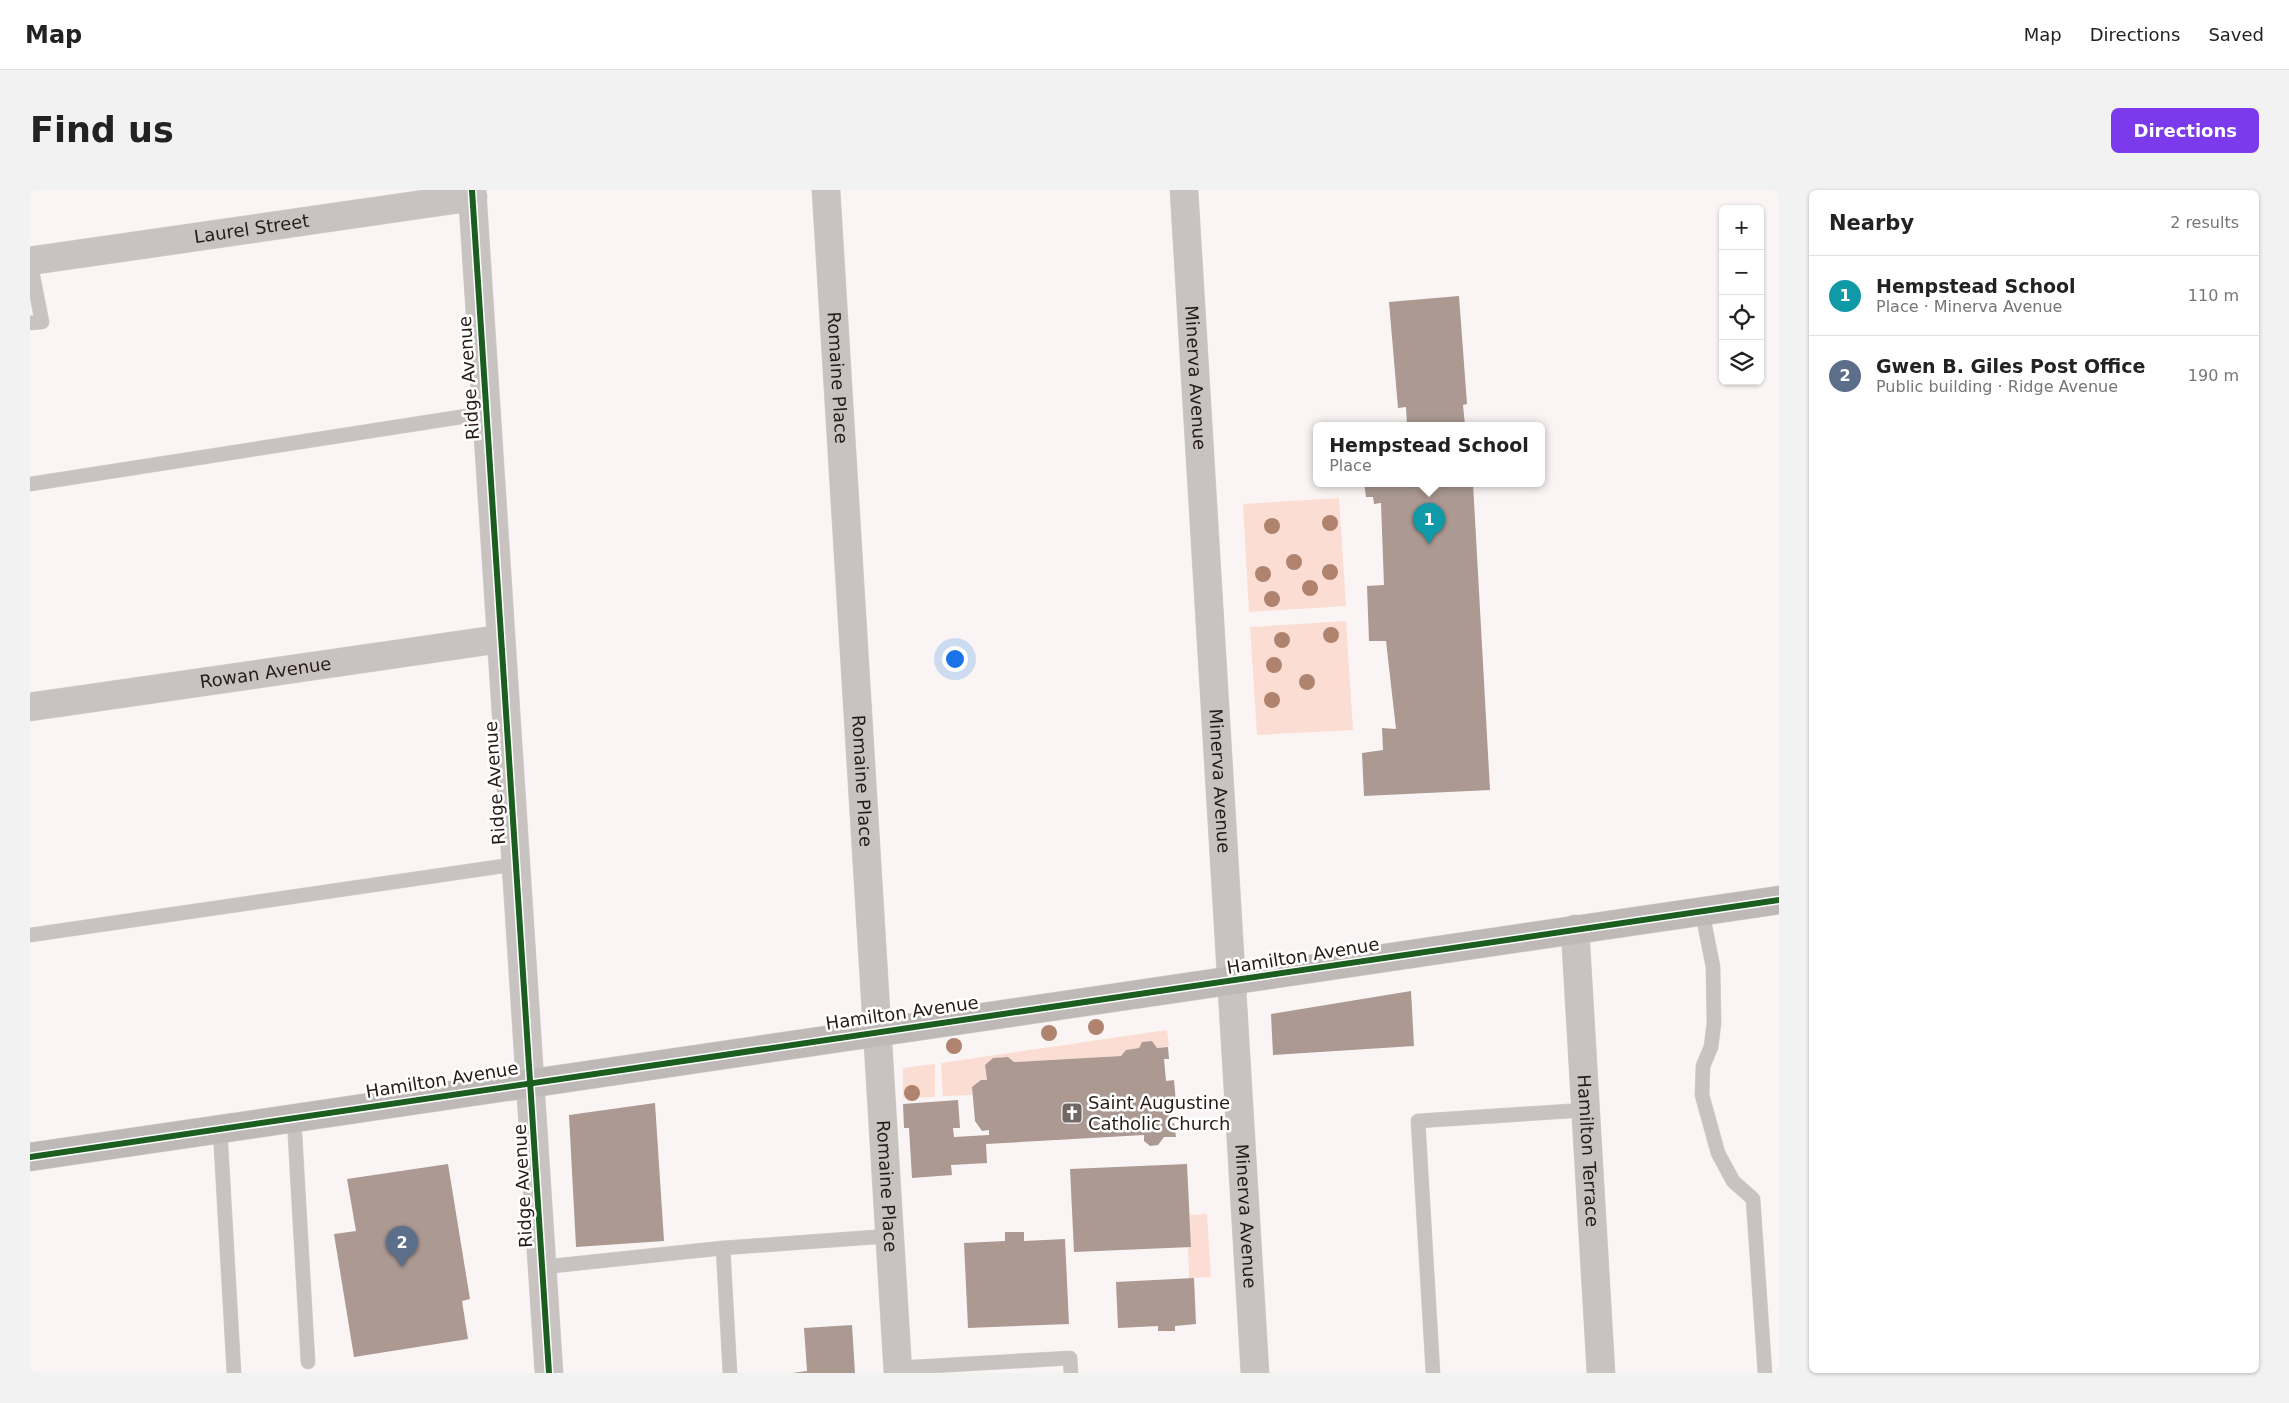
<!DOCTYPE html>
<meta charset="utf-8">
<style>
:root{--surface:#fff;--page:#f2f2f2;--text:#222;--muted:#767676;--line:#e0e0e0;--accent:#7c3aed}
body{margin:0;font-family:"DejaVu Sans",sans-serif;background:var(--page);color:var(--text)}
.controls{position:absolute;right:15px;top:15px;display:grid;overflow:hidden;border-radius:8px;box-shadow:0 1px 4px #0004}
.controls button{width:45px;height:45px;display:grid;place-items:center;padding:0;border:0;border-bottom:1px solid var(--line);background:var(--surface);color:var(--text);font:25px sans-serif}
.you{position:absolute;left:924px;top:468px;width:18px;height:18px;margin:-12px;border:4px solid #fff;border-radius:50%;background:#1a73e8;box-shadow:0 0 0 8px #1a73e833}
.badge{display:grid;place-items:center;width:32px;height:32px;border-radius:50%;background:var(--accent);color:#fff;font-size:16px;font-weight:700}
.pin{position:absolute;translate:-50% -41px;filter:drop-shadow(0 1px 2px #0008)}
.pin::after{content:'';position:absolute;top:26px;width:18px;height:15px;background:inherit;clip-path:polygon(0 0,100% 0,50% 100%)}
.popup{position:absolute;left:1283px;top:232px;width:232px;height:65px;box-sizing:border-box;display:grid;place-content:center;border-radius:8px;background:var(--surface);filter:drop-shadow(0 1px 4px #0005);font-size:16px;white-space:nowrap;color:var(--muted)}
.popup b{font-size:19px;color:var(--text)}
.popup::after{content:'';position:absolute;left:50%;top:100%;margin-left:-10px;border:10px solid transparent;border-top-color:var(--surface)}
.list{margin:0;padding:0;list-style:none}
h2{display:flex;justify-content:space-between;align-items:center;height:65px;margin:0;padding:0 20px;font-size:21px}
h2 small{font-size:16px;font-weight:400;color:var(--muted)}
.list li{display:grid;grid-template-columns:32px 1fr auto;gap:15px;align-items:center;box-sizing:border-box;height:80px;padding:0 20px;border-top:1px solid var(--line)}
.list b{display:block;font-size:19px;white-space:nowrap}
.list p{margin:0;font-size:16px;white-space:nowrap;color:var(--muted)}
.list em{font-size:16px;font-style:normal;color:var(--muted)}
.icon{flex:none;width:28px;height:28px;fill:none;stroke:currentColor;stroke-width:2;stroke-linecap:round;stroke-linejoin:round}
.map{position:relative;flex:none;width:1749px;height:1183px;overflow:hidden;border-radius:8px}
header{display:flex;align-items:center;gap:30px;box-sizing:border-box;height:70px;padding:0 25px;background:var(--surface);border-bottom:1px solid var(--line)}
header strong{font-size:24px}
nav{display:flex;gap:28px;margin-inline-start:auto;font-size:18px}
.intro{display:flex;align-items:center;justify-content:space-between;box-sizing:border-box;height:120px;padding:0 30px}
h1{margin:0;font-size:35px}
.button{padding:12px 22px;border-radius:8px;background:var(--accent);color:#fff;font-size:18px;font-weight:700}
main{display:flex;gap:30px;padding:0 30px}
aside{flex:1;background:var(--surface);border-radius:8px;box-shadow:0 1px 4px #0004}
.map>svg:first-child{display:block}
</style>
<header>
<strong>Map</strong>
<nav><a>Map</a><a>Directions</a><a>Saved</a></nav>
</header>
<div class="intro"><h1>Find us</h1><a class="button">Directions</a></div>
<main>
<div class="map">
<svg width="1749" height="1183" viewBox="0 0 1749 1183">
<rect width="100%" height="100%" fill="#faf5f4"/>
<g fill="#fbddd4">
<path d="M 1309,308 L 1316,416 L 1219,422 L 1213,314 Z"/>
<path d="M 1316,431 L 1323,540 L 1227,545 L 1220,437 Z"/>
<path d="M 1137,840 L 1139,856 L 1127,858 L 1122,851 L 1112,852 L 1109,858 L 1096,860 L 1091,866 L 984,872 L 978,867 L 963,868 L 955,875 L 957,890 L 951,890 L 942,897 L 943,905 L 913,906 L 911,873 Z"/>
<path d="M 905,874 L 905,907 L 873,908 L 873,878 Z"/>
<path d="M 1177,1024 L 1181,1087 L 1159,1088 L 1158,1057 L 1161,1056 L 1160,1025 Z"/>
</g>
<g fill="#ab9992">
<path d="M 1429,106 L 1437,214 L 1433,215 L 1435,235 L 1377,235 L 1376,217 L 1368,218 L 1359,112 Z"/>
<path d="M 1334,293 L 1443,293 L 1460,600 L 1334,606 L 1332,563 L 1353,560 L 1352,538 L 1366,539 L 1356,451 L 1339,451 L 1337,396 L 1354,395 L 1351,313 L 1344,314 L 1343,307 L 1336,307 Z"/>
<path d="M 1381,801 L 1384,856 L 1243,865 L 1241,824 Z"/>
<path d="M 1122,851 L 1127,858 L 1138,857 L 1139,869 L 1134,869 L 1136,891 L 1144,890 L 1146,913 L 1139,914 L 1140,934 L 1144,933 L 1146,947 L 1134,947 L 1128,955 L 1120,956 L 1114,951 L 1114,945 L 956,954 L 957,973 L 921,975 L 922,985 L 882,988 L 879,938 L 874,938 L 873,914 L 928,910 L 930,938 L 923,938 L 924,947 L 959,945 L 959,940 L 952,941 L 945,931 L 942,897 L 951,890 L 957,890 L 955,875 L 963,868 L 978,867 L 984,872 L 1091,866 L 1096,860 L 1109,858 L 1112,852 Z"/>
<path d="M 625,913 L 634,1051 L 546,1057 L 539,925 Z"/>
<path d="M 418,974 L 440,1109 L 432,1111 L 438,1149 L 324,1167 L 304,1044 L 326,1041 L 317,989 Z"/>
<path d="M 1157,974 L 1161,1057 L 1044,1062 L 1040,979 Z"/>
<path d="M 975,1042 L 994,1042 L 994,1051 L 1035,1049 L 1039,1134 L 938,1138 L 934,1053 L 975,1051 Z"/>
<path d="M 1164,1088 L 1166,1134 L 1145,1136 L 1145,1141 L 1128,1141 L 1128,1136 L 1088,1138 L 1086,1092 Z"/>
<path d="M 822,1135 L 825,1183 L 762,1183 L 777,1181 L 774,1138 Z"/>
</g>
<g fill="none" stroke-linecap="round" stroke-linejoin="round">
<g stroke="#d7d3d1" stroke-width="15">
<g id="lane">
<path d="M 0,133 L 12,132 L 0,71"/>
<path d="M 0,294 L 456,223"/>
<path d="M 1672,721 L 1683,777 L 1684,833 L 1681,857 L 1673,876 L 1672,905 L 1688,963 L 1703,991 L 1723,1009 L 1735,1183"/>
<path d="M 0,745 L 487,674"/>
<path d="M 264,928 L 278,1172"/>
<path d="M 190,939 L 204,1183"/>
<path d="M 693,1058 L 700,1183"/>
<path d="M 513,1077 L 693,1058 L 859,1046"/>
<path d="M 867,1178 L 1040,1168 L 1041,1183"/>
<path d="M 1403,1183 L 1388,931 L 1555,920"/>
</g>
</g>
<g stroke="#d7d3d1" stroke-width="29">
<g id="street">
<path d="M 442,0 C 466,394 496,788 519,1183"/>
<path id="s1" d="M 796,0 L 868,1183"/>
<path id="s2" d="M 1154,0 L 1225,1183"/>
<path id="s3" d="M 0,71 L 443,7"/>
<path id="s4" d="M 0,517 L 470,449"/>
<path id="s5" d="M 1545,739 L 1571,1183"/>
</g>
</g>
<g stroke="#d7d3d1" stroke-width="29">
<path id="secondary" d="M 0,967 L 1749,710"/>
</g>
<use href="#lane" stroke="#c8c3c1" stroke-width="14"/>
<use href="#street" stroke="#c8c3c1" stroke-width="28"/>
<use href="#secondary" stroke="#beb9b7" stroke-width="28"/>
<g stroke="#fff" stroke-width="9">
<g id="cycleway">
<path d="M 442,0 C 466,394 496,788 519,1183"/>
<path d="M 0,967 L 1749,710"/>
</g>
</g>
<use href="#cycleway" stroke="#1b5e20" stroke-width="6"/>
</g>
<g fill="#b0836e">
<circle cx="1300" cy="333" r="8"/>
<circle cx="1242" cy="336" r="8"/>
<circle cx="1264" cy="372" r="8"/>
<circle cx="1300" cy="382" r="8"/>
<circle cx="1233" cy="384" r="8"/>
<circle cx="1280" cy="398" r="8"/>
<circle cx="1242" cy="409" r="8"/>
<circle cx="1301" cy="445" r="8"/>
<circle cx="1252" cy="450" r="8"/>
<circle cx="1244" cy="475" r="8"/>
<circle cx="1277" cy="492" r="8"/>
<circle cx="1242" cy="510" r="8"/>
<circle cx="1066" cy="837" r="8"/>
<circle cx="1019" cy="843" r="8"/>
<circle cx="924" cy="856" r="8"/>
<circle cx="882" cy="903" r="8"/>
</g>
<defs>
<g id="church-square" transform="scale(1.125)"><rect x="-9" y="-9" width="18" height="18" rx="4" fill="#716764" stroke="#fff"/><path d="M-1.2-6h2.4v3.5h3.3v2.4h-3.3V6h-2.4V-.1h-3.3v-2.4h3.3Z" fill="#fff"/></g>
</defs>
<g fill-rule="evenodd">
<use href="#church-square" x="1042" y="923"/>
</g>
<g text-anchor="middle" stroke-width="5" stroke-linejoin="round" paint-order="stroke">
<g font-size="18" fill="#271b17" stroke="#fff">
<text dy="6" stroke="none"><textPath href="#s3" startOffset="224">Laurel Street</textPath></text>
<text dy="6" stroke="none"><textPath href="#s1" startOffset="188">Romaine Place</textPath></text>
<text dy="6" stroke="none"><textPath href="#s2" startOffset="188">Minerva Avenue</textPath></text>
<text transform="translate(439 188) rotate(-94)" y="6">Ridge Avenue</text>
<text dy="6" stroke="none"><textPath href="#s4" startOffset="238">Rowan Avenue</textPath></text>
<text dy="6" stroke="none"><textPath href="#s2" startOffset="592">Minerva Avenue</textPath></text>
<text dy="6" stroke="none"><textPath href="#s1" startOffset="592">Romaine Place</textPath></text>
<text transform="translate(465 593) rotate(-94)" y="6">Ridge Avenue</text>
<text transform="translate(1273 766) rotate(-9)" y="6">Hamilton Avenue</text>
<text transform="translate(872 823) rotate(-8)" y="6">Hamilton Avenue</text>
<text transform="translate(412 890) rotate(-9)" y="6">Hamilton Avenue</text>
<text dy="6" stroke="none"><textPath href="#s5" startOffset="222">Hamilton Terrace</textPath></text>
<text transform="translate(493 996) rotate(-93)" y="6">Ridge Avenue</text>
<text dy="6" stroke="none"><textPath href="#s1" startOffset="998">Romaine Place</textPath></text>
<text dy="6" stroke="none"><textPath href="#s2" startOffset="1028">Minerva Avenue</textPath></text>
</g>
<g font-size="18" fill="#271b17" stroke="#fff" text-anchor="start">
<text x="1058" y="919">Saint Augustine<tspan x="1058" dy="21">Catholic Church</tspan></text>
</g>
</g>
</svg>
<div class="controls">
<button>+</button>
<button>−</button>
<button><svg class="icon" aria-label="locate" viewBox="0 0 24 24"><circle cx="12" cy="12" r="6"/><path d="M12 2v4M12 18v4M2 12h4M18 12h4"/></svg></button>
<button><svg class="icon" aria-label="layers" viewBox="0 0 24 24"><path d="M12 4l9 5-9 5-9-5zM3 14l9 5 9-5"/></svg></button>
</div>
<div class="you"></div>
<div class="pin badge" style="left:1399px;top:354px;background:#0f9aa8">1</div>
<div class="popup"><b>Hempstead School</b>Place</div>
<div class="pin badge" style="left:372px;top:1077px;background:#5c6f8a">2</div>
</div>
<aside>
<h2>Nearby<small>2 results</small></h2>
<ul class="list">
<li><span class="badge" style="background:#0f9aa8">1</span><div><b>Hempstead School</b><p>Place · Minerva Avenue</p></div><em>110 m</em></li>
<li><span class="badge" style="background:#5c6f8a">2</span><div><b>Gwen B. Giles Post Office</b><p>Public building · Ridge Avenue</p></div><em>190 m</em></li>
</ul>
</aside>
</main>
